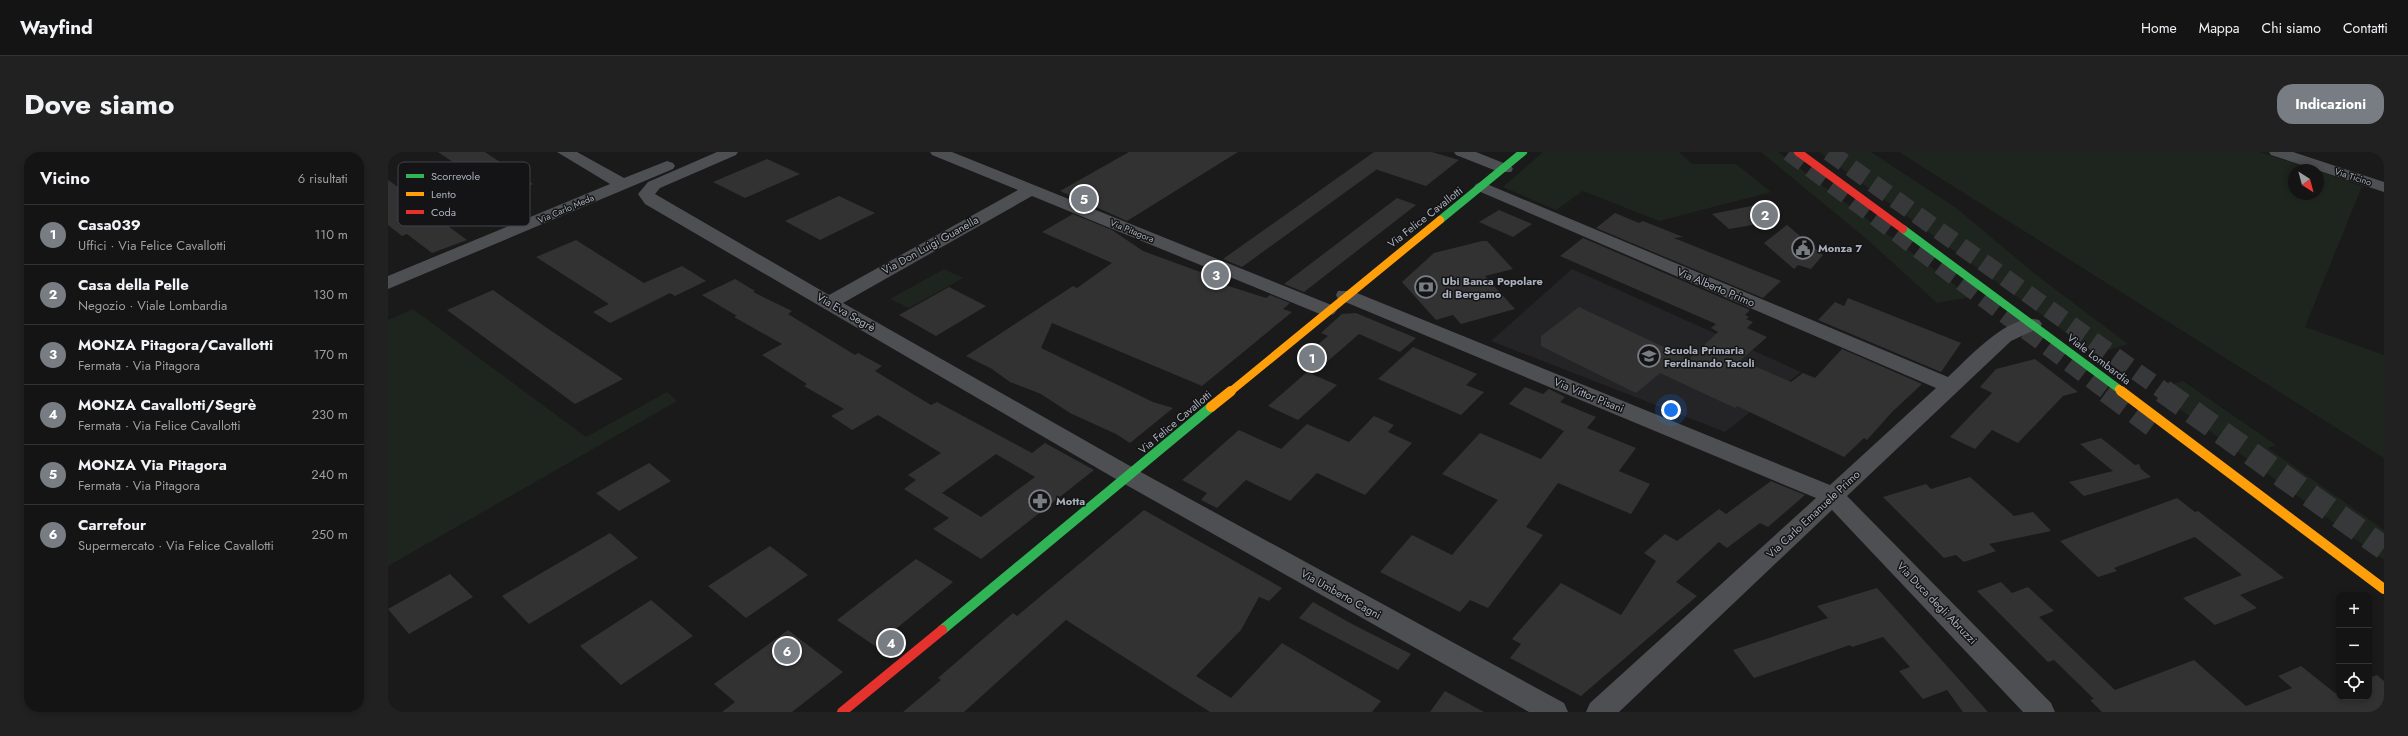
<!DOCTYPE html>
<html lang="it">
<meta charset="utf-8">
<style>
:root{--surface:#141414;--page:#212122;--text:#f1f3f6;--muted:#9d9ea0;--line:#333334;--accent:#787c83}
body{margin:0;font-family:Jost,sans-serif;background:var(--page);color:var(--text)}
.controls{position:absolute;right:12px;bottom:12px;display:grid;overflow:hidden;border-radius:8px;box-shadow:0 2px 6px #0003}
.controls button{width:36px;height:36px;display:grid;place-items:center;padding:0;border:0;border-bottom:1px solid var(--line);background:var(--surface);color:var(--text);font:20px sans-serif}
.compass{position:absolute;left:1900px;top:12px;width:36px;height:36px;border-radius:50%;background:var(--surface);box-shadow:0 2px 6px #0003;rotate:144deg}
.you{position:absolute;left:1283px;top:258px;width:14px;height:14px;margin:-10px;border:3px solid #fff;border-radius:50%;background:#1a73e8;box-shadow:0 0 0 6px #1a73e833}
.badge{display:grid;place-items:center;width:26px;height:26px;border-radius:50%;background:var(--accent);color:#fff;font-size:13px;font-weight:700}
.pin{position:absolute;translate:-50% -50%;border:2px solid #fff;box-shadow:0 1px 4px #0006}
.list{margin:0;padding:0;list-style:none}
h2{display:flex;justify-content:space-between;align-items:center;height:52px;margin:0;padding:0 16px;font-size:17px}
h2 small{font-size:13px;font-weight:400;color:var(--muted)}
.list li{display:grid;grid-template-columns:26px 1fr auto;gap:12px;align-items:center;box-sizing:border-box;height:60px;padding:0 16px;border-top:1px solid var(--line)}
.list b{display:block;font-size:15px;white-space:nowrap}
.list p{margin:0;font-size:13px;white-space:nowrap;color:var(--muted)}
.list em{font-size:13px;font-style:normal;color:var(--muted)}
.icon{flex:none;width:22px;height:22px;fill:none;stroke:currentColor;stroke-width:2;stroke-linecap:round;stroke-linejoin:round}
.map{position:relative;flex:none;width:1996px;height:560px;overflow:hidden;border-radius:16px}
header{display:flex;align-items:center;gap:24px;box-sizing:border-box;height:56px;padding:0 20px;background:var(--surface);border-bottom:1px solid var(--line)}
header strong{font-size:19px}
nav{display:flex;gap:22px;margin-inline-start:auto;font-size:14px}
.intro{display:flex;align-items:center;justify-content:space-between;box-sizing:border-box;height:96px;padding:0 24px}
h1{margin:0;font-size:28px}
.button{padding:10px 18px;border-radius:16px;background:var(--accent);color:#fff;font-size:14px;font-weight:700}
main{display:flex;gap:24px;padding:0 24px}
aside{flex:1;background:var(--surface);border-radius:16px;box-shadow:0 2px 6px #0003}
.map>svg:first-child{display:block}
</style>
<header>
<strong>Wayfind</strong>
<nav><a>Home</a><a>Mappa</a><a>Chi siamo</a><a>Contatti</a></nav>
</header>
<div class="intro"><h1>Dove siamo</h1><a class="button">Indicazioni</a></div>
<main>
<aside>
<h2>Vicino<small>6 risultati</small></h2>
<ul class="list">
<li><span class="badge">1</span><div><b>Casa039</b><p>Uffici · Via Felice Cavallotti</p></div><em>110 m</em></li>
<li><span class="badge">2</span><div><b>Casa della Pelle</b><p>Negozio · Viale Lombardia</p></div><em>130 m</em></li>
<li><span class="badge">3</span><div><b>MONZA Pitagora/Cavallotti</b><p>Fermata · Via Pitagora</p></div><em>170 m</em></li>
<li><span class="badge">4</span><div><b>MONZA Cavallotti/Segrè</b><p>Fermata · Via Felice Cavallotti</p></div><em>230 m</em></li>
<li><span class="badge">5</span><div><b>MONZA Via Pitagora</b><p>Fermata · Via Pitagora</p></div><em>240 m</em></li>
<li><span class="badge">6</span><div><b>Carrefour</b><p>Supermercato · Via Felice Cavallotti</p></div><em>250 m</em></li>
</ul>
</aside>
<div class="map">
<svg width="1996" height="560" viewBox="0 0 1996 560">
<rect width="100%" height="100%" fill="#1a1a1a"/>
<path fill="#242426" d="M 1184,117 L 1413,220 L 1337,280 L 1103,189 Z"/>
<g fill="#1d251e">
<path d="M 1155,0 L 1291,0 L 1304,12 L 1348,12 L 1383,40 L 1271,69 L 1195,39 L 1168,58 L 1115,35 Z"/>
<path d="M 1373,0 L 1390,0 L 1583,145 L 1549,151 L 1481,89 Z"/>
<path d="M 1431,0 L 1483,0 L 1568,56 L 1647,122 L 1740,192 L 1707,202 Z"/>
<path d="M 1511,0 L 1872,0 L 1927,18 L 1906,18 L 1906,42 L 1930,42 L 1930,19 L 1974,34 L 1917,175 L 1996,203 L 1996,306 Z"/>
<path d="M 556,117 L 575,126 L 521,156 L 502,147 Z"/>
<path d="M 25,157 L 198,285 L 279,240 L 289,249 L 0,414 L 0,168 Z"/>
<path d="M 1795,229 L 1888,293 L 1880,296 L 1996,378 L 1996,408 L 1766,238 Z"/>
</g>
<g fill="#323232" fill-rule="evenodd">
<path d="M 50,0 L 97,0 L 145,32 L 115,44 Z"/>
<path d="M 741,0 L 850,0 L 739,69 L 672,39 Z"/>
<path d="M 986,0 L 1044,0 L 1071,8 L 1038,34 L 987,17 L 988,18 L 854,115 L 835,107 Z"/>
<path d="M 379,7 L 412,22 L 357,46 L 325,30 Z"/>
<path d="M 0,28 L 57,68 L 53,69 L 79,88 L 44,101 L 19,82 L 14,84 L 0,73 Z"/>
<path d="M 451,44 L 487,61 L 432,88 L 397,69 Z"/>
<path d="M 1009,46 L 1028,53 L 916,140 L 896,132 Z"/>
<path d="M 1373,52 L 1393,68 L 1341,77 L 1324,62 Z"/>
<path d="M 1111,58 L 1144,72 L 1125,85 L 1091,70 Z"/>
<path d="M 1227,61 L 1251,71 L 1255,69 L 1295,85 L 1286,86 L 1393,129 L 1375,146 L 1208,76 Z"/>
<path d="M 685,62 L 724,78 L 755,99 L 815,121 L 820,118 L 839,126 L 831,131 L 878,146 L 882,143 L 902,151 L 895,157 L 904,160 L 814,234 L 664,171 L 653,196 L 765,250 L 785,256 L 742,291 L 728,282 L 682,261 L 653,242 L 622,230 L 604,217 L 578,204 L 685,134 L 689,136 L 724,111 L 654,80 Z"/>
<path d="M 1399,73 L 1435,103 L 1423,117 L 1410,113 L 1406,117 L 1376,91 Z"/>
<path d="M 1195,86 L 1362,158 L 1357,163 L 1361,165 L 1358,167 L 1365,170 L 1359,176 L 1379,185 L 1353,208 L 1403,230 L 1415,221 L 1427,226 L 1454,197 L 1534,232 L 1504,260 L 1479,288 L 1476,286 L 1456,305 L 1349,254 L 1347,256 L 1272,221 L 1248,241 L 1153,194 L 1153,184 L 1191,155 L 1301,207 L 1330,180 L 1323,176 L 1328,172 L 1172,104 Z"/>
<path d="M 188,88 L 256,131 L 294,114 L 318,129 L 287,144 L 282,141 L 222,171 L 205,160 L 221,152 L 148,105 Z"/>
<path d="M 1094,89 L 1099,89 L 1125,117 L 1097,124 L 1127,157 L 1073,172 L 1065,163 L 1048,168 L 1014,130 L 1046,101 Z"/>
<path d="M 347,127 L 367,139 L 365,140 L 404,159 L 400,162 L 467,203 L 470,201 L 494,214 L 487,219 L 543,253 L 549,250 L 644,301 L 657,291 L 706,318 L 593,407 L 545,377 L 561,366 L 516,337 L 528,328 L 520,323 L 553,301 L 490,263 L 464,278 L 443,264 L 456,257 L 416,234 L 419,232 L 374,203 L 394,192 L 346,165 L 349,164 L 314,143 ZM 608,302 L 647,325 L 593,365 L 554,341 Z"/>
<path d="M 561,135 L 598,154 L 548,184 L 511,163 Z"/>
<path d="M 105,138 L 156,174 L 235,227 L 187,252 L 59,158 Z"/>
<path d="M 1460,146 L 1548,181 L 1573,191 L 1553,220 L 1430,168 L 1447,150 L 1456,154 Z"/>
<path d="M 968,161 L 1028,186 L 1012,200 L 971,182 L 933,215 L 913,207 L 940,184 L 933,181 L 954,162 Z"/>
<path d="M 1025,195 L 1089,222 L 1078,233 L 1096,240 L 1073,263 L 990,227 Z"/>
<path d="M 1647,207 L 1690,240 L 1675,244 L 1630,291 L 1604,278 L 1587,297 L 1562,285 L 1604,241 L 1592,235 L 1608,217 Z"/>
<path d="M 919,220 L 949,233 L 910,268 L 880,254 Z"/>
<path d="M 1137,235 L 1155,242 L 1161,237 L 1177,245 L 1172,250 L 1208,265 L 1199,276 L 1248,296 L 1231,319 L 1262,332 L 1243,362 L 1170,331 L 1138,375 L 1155,383 L 1100,456 L 1082,448 L 1072,460 L 992,420 L 1024,383 L 1064,403 L 1110,348 L 1054,322 L 1092,281 L 1153,307 L 1176,279 L 1121,252 Z"/>
<path d="M 986,264 L 1006,273 L 1000,280 L 1024,291 L 977,343 L 929,321 L 902,349 L 858,328 L 829,356 L 813,348 L 819,341 L 794,328 L 851,278 L 893,297 L 919,272 L 961,290 Z"/>
<path d="M 1713,286 L 1747,313 L 1751,312 L 1753,317 L 1763,325 L 1696,344 L 1681,330 L 1725,319 L 1692,292 Z"/>
<path d="M 261,311 L 283,329 L 231,359 L 208,341 Z"/>
<path d="M 1582,325 L 1626,364 L 1645,360 L 1663,379 L 1601,392 L 1608,399 L 1576,410 L 1568,403 L 1556,406 L 1495,345 L 1538,332 L 1543,337 Z"/>
<path d="M 1383,329 L 1417,343 L 1380,375 L 1372,371 L 1339,396 L 1331,390 L 1288,430 L 1309,444 L 1193,544 L 1122,506 L 1133,492 L 1124,487 L 1173,431 L 1233,463 L 1268,409 L 1256,401 L 1277,382 L 1289,389 L 1331,357 L 1338,362 Z"/>
<path d="M 1789,346 L 1807,360 L 1810,359 L 1896,426 L 1852,443 L 1869,456 L 1827,473 L 1795,446 L 1854,423 L 1807,385 L 1726,416 L 1729,419 L 1710,425 L 1672,389 Z"/>
<path d="M 756,358 L 894,436 L 881,449 L 871,445 L 853,478 L 808,524 L 843,546 L 894,491 L 993,549 L 984,560 L 822,560 L 678,468 L 576,560 L 515,560 L 553,528 L 550,526 L 625,461 L 629,464 Z"/>
<path d="M 222,381 L 250,406 L 141,472 L 114,444 Z"/>
<path d="M 382,394 L 420,423 L 358,466 L 320,434 Z"/>
<path d="M 528,407 L 565,430 L 487,494 L 449,468 Z"/>
<path d="M 62,422 L 85,445 L 21,482 L 0,457 Z"/>
<path d="M 1613,430 L 1624,441 L 1640,435 L 1666,459 L 1651,465 L 1727,538 L 1806,508 L 1858,554 L 1904,536 L 1890,524 L 1913,514 L 1947,541 L 1951,539 L 1951,545 L 1981,545 L 1981,526 L 1989,523 L 1996,529 L 1996,560 L 1714,560 L 1702,548 L 1706,547 L 1666,508 L 1660,510 L 1589,439 Z"/>
<path d="M 1489,436 L 1575,532 L 1600,560 L 1575,560 L 1559,538 L 1535,547 L 1511,519 L 1522,515 L 1495,485 L 1464,495 L 1462,493 L 1366,526 L 1345,498 L 1440,466 L 1429,454 Z"/>
<path d="M 263,448 L 305,484 L 233,533 L 192,494 Z"/>
<path d="M 925,450 L 964,472 L 1023,502 L 1010,518 L 911,466 Z"/>
<path d="M 400,478 L 455,520 L 404,560 L 334,560 L 347,550 L 326,532 Z"/>
<path d="M 1057,539 L 1096,560 L 1042,560 Z"/>
</g>
<g fill="none" stroke-linecap="round" stroke-linejoin="round">
<g stroke="#37383a" stroke-width="18" stroke-dasharray="18 9" stroke-linecap="butt">
<path d="M 1401,0 L 1720,240"/>
<path d="M 1441,0 L 1777,240"/>
</g>
<g stroke="#37383a" stroke-width="24" stroke-dasharray="24 12" stroke-linecap="butt">
<path d="M 1719,239 L 1765,273"/>
<path d="M 1775,239 L 1996,396"/>
</g>
<g fill="#4e4f53" fill-rule="evenodd">
<path d="M 169,0 L 189,0 L 236,26 L 279,9 L 285,11 L 287,14 L 285,17 L 0,137 L 0,124 L 222,32 Z"/>
<path d="M 329,0 L 350,0 L 348,3 L 272,36 L 267,42 L 441,143 L 630,38 L 544,3 L 542,0 L 564,0 L 946,154 L 949,158 L 946,162 L 939,164 L 932,162 L 644,44 L 455,151 L 749,318 L 1176,551 L 1180,560 L 1141,560 L 733,330 L 257,52 L 250,42 L 260,30 Z"/>
<path d="M 1066,0 L 1088,0 L 1123,14 L 1125,17 L 1123,20 L 1111,20 L 1068,3 Z"/>
<path d="M 1881,0 L 1905,0 L 1996,30 L 1996,40 L 1883,3 Z"/>
<path d="M 1094,30 L 1560,225 C 1580,207 1621,160 1651,168 L 1654,172 L 1651,176 L 1623,189 L 1459,344 L 1663,551 L 1667,560 L 1635,560 L 1444,358 L 1231,560 L 1198,560 L 1202,551 L 1428,346 L 950,147 L 948,143 L 950,139 L 964,139 L 1442,333 L 1548,236 L 1088,38 L 1086,35 L 1088,32 Z"/>
</g>
<g stroke="#30b455" stroke-width="8">
<path d="M 1052,68 L 1135,0"/>
<path d="M 1515,77 L 1731,237"/>
</g>
<path stroke="#30b455" stroke-width="10" d="M 554,478 L 823,255"/>
<g stroke="#ff9f0a" stroke-width="8">
<path d="M 1731,237 L 1734,240"/>
<path d="M 842,240 L 1052,68"/>
</g>
<g stroke="#ff9f0a" stroke-width="10">
<path d="M 1733,239 L 1996,437"/>
<path d="M 823,255 L 843,239"/>
</g>
<path stroke="#e5322d" stroke-width="8" d="M 1410,0 L 1515,77"/>
<path stroke="#e5322d" stroke-width="10" d="M 454,560 L 554,478"/>
</g>
<defs>
<g id="civic-ring" transform="scale(1.15)"><circle r="9.5" fill="#141416" stroke="#787c83" stroke-width="1.5"/><path d="M-.6-6.5H3V-4.5H.6V-3L4-1V1h2V6H-6V1h2V-1L-.6-3ZM-1.2 2.5V6h2.4V2.5Z" fill="#787c83"/></g>
<g id="bank-ring" transform="scale(1.15)"><circle r="9.5" fill="#141416" stroke="#787c83" stroke-width="1.5"/><path d="M-6-4H6V4H-6ZM0-2.3a2.3 2.3 0 1 0 0 4.6a2.3 2.3 0 1 0 0-4.6Z" fill="#787c83"/></g>
<g id="school-ring" transform="scale(1.15)"><circle r="9.5" fill="#141416" stroke="#787c83" stroke-width="1.5"/><path d="M0-5L7-2L0 1L-7-2ZM-4 1L0 2.5L4 1V4Q0 6-4 4Z" fill="#787c83"/></g>
<g id="pharmacy-ring" transform="scale(1.15)"><circle r="9.5" fill="#141416" stroke="#787c83" stroke-width="1.5"/><path d="M-2-6h4v4h4v4h-4v4h-4v-4h-4v-4h4Z" fill="#787c83"/></g>
</defs>
<g fill-rule="evenodd">
<use href="#civic-ring" x="1415" y="96"/>
<use href="#bank-ring" x="1038" y="135"/>
<use href="#school-ring" x="1261" y="204"/>
<use href="#pharmacy-ring" x="652" y="349"/>
</g>
<g text-anchor="middle" stroke-width="3" stroke-linejoin="round" paint-order="stroke">
<g font-size="9" fill="#aab1bc" stroke="#141416">
<text transform="translate(1965 25) rotate(18)" y="3">Via Ticino</text>
<text transform="translate(178 57) rotate(-23)" y="3">Via Carlo Meda</text>
<text transform="translate(744 79) rotate(22)" y="3">Via Pitagora</text>
</g>
<g font-size="11" fill="#aab1bc" stroke="#141416">
<text transform="translate(1037 65) rotate(-38)" y="4">Via Felice Cavallotti</text>
<text transform="translate(542 93) rotate(-29)" y="4">Via Don Luigi Guanella</text>
<text transform="translate(1328 135) rotate(23)" y="4">Via Alberto Primo</text>
<text transform="translate(458 160) rotate(30)" y="4">Via Eva Segrè</text>
<text transform="translate(1711 207) rotate(37)" y="4">Viale Lombardia</text>
<text transform="translate(1201 243) rotate(22)" y="4">Via Vittor Pisani</text>
<text transform="translate(787 270) rotate(-40)" y="4">Via Felice Cavallotti</text>
<text transform="translate(1425 362) rotate(-43)" y="4">Via Carlo Emanuele Primo</text>
<text transform="translate(953 442) rotate(29)" y="4">Via Umberto Cagni</text>
<text transform="translate(1549 451) rotate(46)" y="4">Via Duca degli Abruzzi</text>
</g>
<g font-size="11" font-weight="bold" fill="#aab1bc" stroke="#141416" text-anchor="start">
<text x="1430" y="100">Monza 7</text>
<text x="1054" y="133">Ubi Banca Popolare<tspan x="1054" dy="13">di Bergamo</tspan></text>
<text x="1276" y="202">Scuola Primaria<tspan x="1276" dy="13">Ferdinando Tacoli</tspan></text>
<text x="668" y="353">Motta</text>
</g>
</g>
<rect x="10" y="10" width="132" height="64" rx="6" fill="#141416" stroke="#414348" stroke-width="1"/>
<rect x="18" y="22" width="18" height="4" fill="#30b455"/>
<rect x="18" y="40" width="18" height="4" fill="#ff9f0a"/>
<rect x="18" y="58" width="18" height="4" fill="#e5322d"/>
<g font-size="11" fill="#aab1bc">
<text x="43" y="28">Scorrevole</text>
<text x="43" y="46">Lento</text>
<text x="43" y="64">Coda</text>
</g>
</svg>
<div class="controls">
<button>+</button>
<button>−</button>
<button><svg class="icon" aria-label="locate" viewBox="0 0 24 24"><circle cx="12" cy="12" r="6"/><path d="M12 2v4M12 18v4M2 12h4M18 12h4"/></svg></button>
</div>
<svg class="compass" viewBox="-18 -18 36 36"><path d="M0-13l5 13h-10z" fill="#e53935"/><path d="M0 13l5-13h-10z" fill="#9d9ea0"/></svg>
<div class="you"></div>
<div class="pin badge" style="left:924px;top:206px">1</div>
<div class="pin badge" style="left:1377px;top:63px">2</div>
<div class="pin badge" style="left:828px;top:123px">3</div>
<div class="pin badge" style="left:503px;top:491px">4</div>
<div class="pin badge" style="left:696px;top:47px">5</div>
<div class="pin badge" style="left:399px;top:499px">6</div>
</div>
</main>
